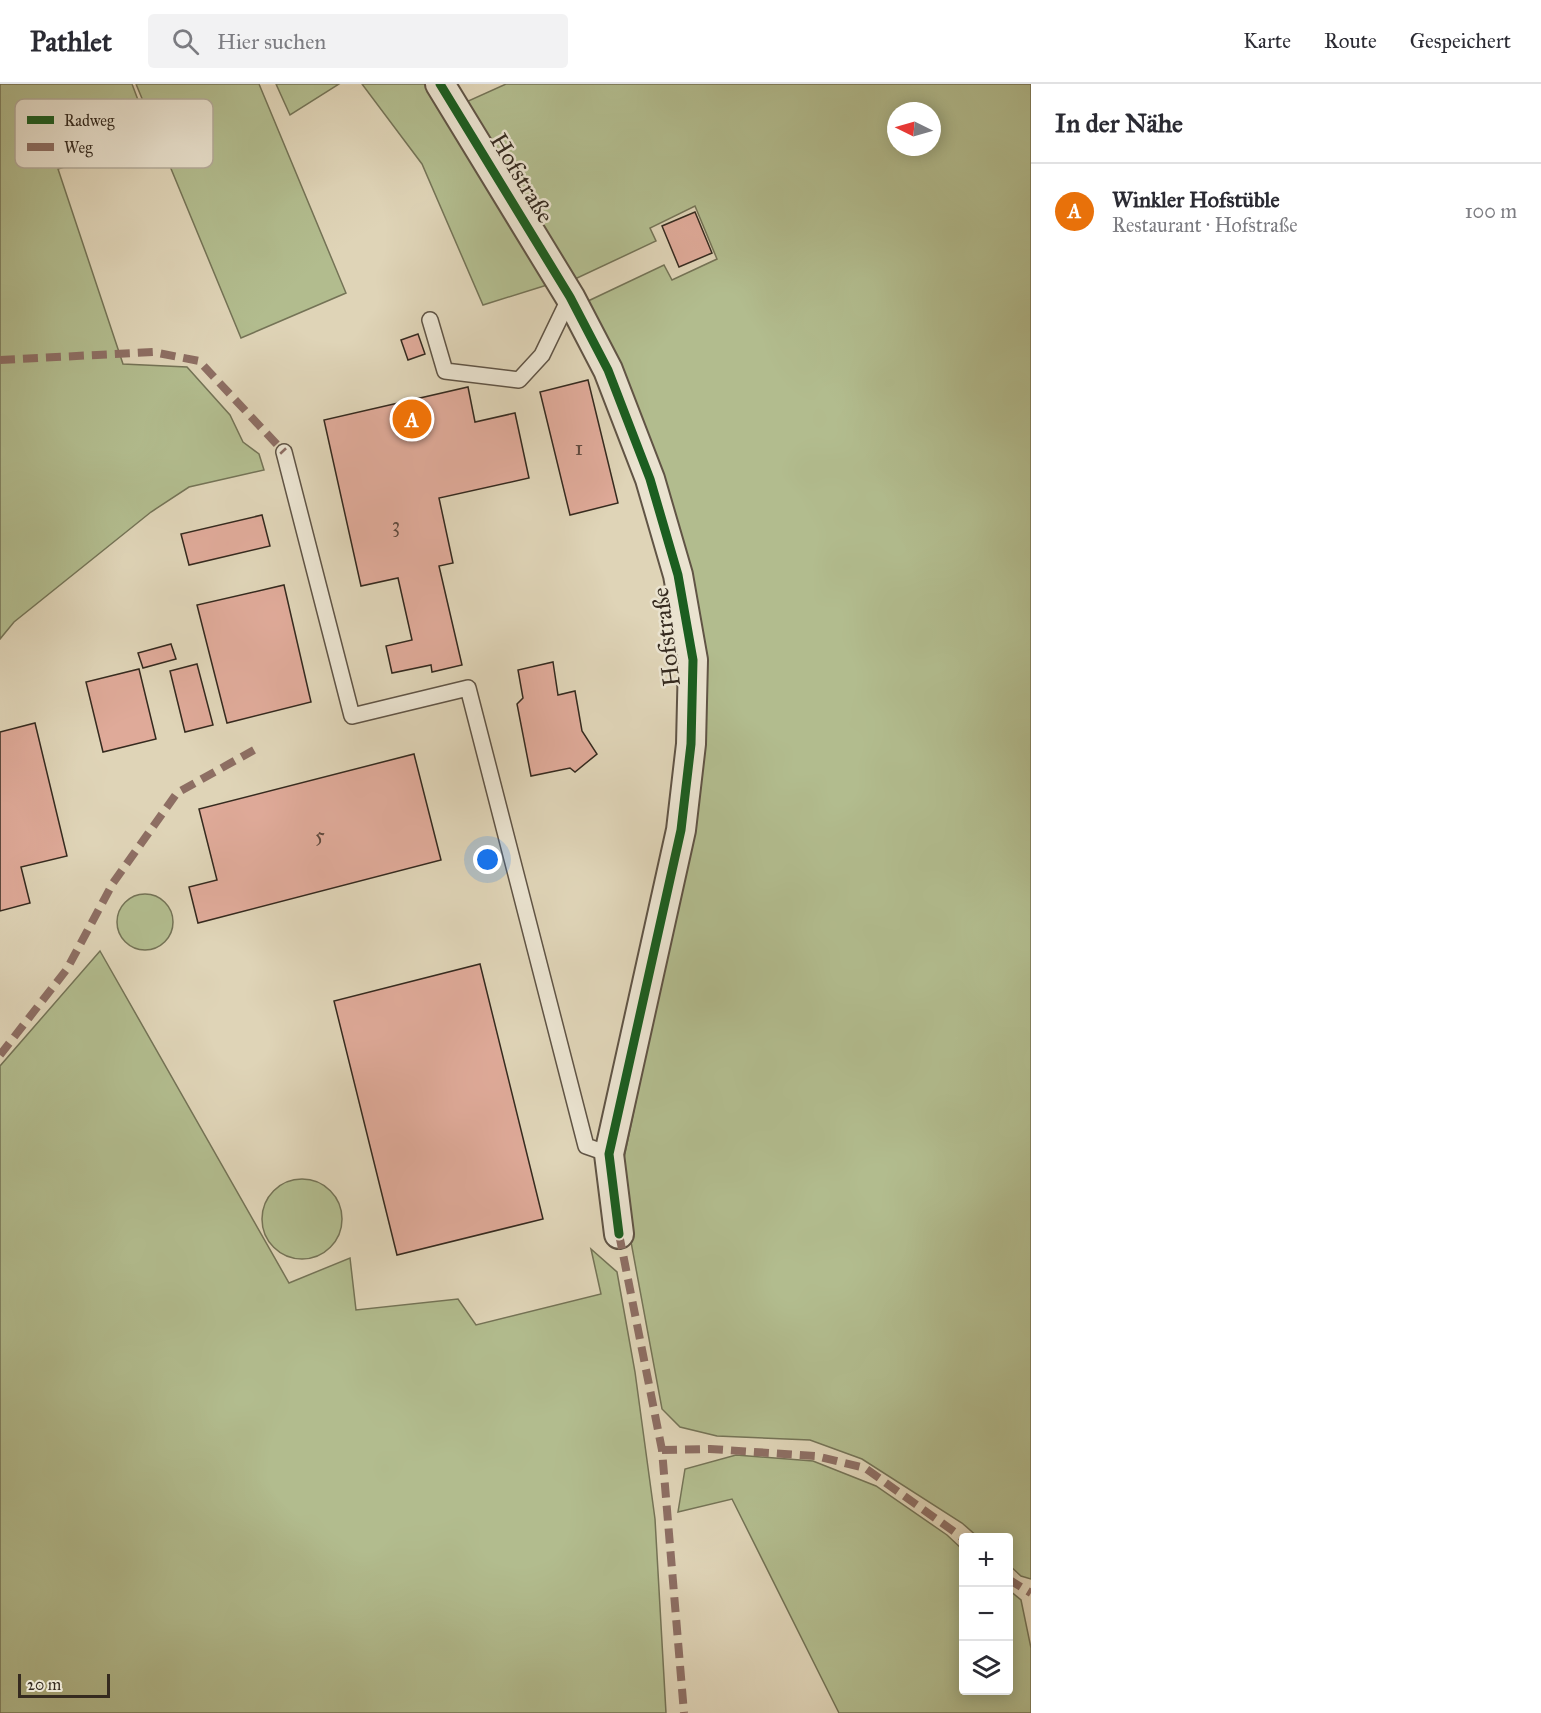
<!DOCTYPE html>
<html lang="de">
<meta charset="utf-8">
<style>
:root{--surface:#fff;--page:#f2f2f3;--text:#2b2b33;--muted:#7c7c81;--line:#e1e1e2;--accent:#7c3aed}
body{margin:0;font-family:"IM FELL Great Primer",serif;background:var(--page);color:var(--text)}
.controls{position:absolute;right:18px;bottom:18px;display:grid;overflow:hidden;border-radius:6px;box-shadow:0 3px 15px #0003}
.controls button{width:54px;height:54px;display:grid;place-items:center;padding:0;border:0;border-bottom:2px solid var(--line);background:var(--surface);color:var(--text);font:30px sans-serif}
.compass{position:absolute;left:887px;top:18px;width:54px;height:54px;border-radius:50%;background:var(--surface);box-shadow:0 3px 15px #0003;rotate:275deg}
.scale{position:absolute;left:18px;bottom:15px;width:92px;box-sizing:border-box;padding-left:6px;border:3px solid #352a1f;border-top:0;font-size:16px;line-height:21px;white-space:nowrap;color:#352a1f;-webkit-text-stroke:4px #eae3d0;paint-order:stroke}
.you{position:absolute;left:488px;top:776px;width:21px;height:21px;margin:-15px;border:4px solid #fff;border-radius:50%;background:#1a73e8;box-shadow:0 0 0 9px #1a73e833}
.badge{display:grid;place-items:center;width:39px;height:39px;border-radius:50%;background:var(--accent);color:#fff;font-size:20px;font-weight:700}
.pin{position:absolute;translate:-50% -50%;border:3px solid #fff;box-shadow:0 2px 6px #0006}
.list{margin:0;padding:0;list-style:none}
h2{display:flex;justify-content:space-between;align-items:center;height:78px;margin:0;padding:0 24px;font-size:26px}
h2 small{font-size:20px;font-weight:400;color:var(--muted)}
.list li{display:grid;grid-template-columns:39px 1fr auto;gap:18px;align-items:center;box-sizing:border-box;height:96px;padding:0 24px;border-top:2px solid var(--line)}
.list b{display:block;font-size:22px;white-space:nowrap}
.list p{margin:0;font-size:20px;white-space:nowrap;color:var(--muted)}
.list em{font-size:20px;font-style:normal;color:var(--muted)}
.icon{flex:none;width:33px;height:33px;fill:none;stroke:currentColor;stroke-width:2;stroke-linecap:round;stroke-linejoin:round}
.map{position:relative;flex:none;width:1031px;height:1629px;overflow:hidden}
header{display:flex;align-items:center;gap:36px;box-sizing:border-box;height:84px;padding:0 30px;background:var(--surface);border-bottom:2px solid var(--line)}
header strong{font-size:28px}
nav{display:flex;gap:33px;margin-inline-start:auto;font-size:21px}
.search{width:420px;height:54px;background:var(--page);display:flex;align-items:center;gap:15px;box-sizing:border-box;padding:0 21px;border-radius:6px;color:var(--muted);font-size:22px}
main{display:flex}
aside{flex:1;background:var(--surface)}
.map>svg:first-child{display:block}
</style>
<header>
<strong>Pathlet</strong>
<div class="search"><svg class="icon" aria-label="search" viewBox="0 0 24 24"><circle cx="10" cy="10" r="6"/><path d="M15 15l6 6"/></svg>Hier suchen</div>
<nav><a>Karte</a><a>Route</a><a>Gespeichert</a></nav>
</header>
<main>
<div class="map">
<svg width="1031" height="1629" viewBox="0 0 1031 1629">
<rect width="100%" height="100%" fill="#dfd4b7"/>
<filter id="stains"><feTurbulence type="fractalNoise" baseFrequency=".00333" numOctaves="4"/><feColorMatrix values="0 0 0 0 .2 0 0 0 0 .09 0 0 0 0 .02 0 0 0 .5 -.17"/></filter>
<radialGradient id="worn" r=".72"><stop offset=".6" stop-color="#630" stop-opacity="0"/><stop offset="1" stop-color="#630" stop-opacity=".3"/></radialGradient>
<g fill="#b2bc8e" stroke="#747356" stroke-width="1.5" fill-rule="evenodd">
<path d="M 0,0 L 132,0 L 153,56 L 58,85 L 123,280 L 187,283 L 230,331 L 243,358 L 259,370 L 264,386 L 189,403 L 151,428 L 14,538 L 0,555 Z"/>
<path d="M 136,0 L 259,0 L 346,209 L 241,254 Z"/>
<path d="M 276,0 L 339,0 L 290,31 Z"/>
<path d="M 362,0 L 425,0 L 456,46 L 547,201 L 483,221 L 422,80 Z"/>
<path d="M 506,0 L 1031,0 L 1031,1495 L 1021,1492 L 1009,1481 L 1008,1454 L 978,1453 L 962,1439 L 862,1375 L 810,1356 L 717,1352 L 680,1343 L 662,1325 L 624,1120 L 624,1074 L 680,805 L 700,574 L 586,218 L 664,181 L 672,196 L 717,175 L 695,122 L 650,144 L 656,157 L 575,195 L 498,68 L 466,18 ZM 896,27 L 932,27 L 932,63 L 896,63 Z"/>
<circle cx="145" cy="838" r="28"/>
<path d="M 100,867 L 289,1199 L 350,1174 L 356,1226 L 458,1215 L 476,1241 L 601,1210 L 591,1165 L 617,1188 L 635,1288 L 655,1435 L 666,1629 L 0,1629 L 0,982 Z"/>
<circle cx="302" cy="1135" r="40"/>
<path d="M 736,1371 L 813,1377 L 876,1402 L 947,1451 L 963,1466 L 963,1606 L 1008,1606 L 1009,1506 L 1021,1516 L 1031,1564 L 1031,1629 L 839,1629 L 732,1415 L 678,1428 L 685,1385 Z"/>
</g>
<g fill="#dfaa99" stroke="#352a1f" stroke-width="1.5">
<path d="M 695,128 L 712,169 L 679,183 L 662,142 Z"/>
<path d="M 418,250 L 425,270 L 408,276 L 401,256 Z"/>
<path d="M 588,296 L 618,419 L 570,431 L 540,308 Z"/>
<path d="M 468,303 L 475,338 L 515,329 L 529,394 L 439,414 L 453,479 L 439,482 L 462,581 L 432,588 L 431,581 L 392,589 L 386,562 L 412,556 L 398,494 L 361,502 L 324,336 Z"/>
<path d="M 262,431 L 270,462 L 189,481 L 181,450 Z"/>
<path d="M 284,501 L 311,618 L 227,639 L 197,521 Z"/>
<path d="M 171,560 L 176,575 L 143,584 L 138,569 Z"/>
<path d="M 553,578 L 558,611 L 575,607 L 582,647 L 597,670 L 575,688 L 570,684 L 531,692 L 517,620 L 523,614 L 518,586 Z"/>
<path d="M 197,580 L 213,641 L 185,648 L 170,587 Z"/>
<path d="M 139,585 L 156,655 L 103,668 L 86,598 Z"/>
<path d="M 35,639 L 67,772 L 21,783 L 30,819 L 0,827 L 0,648 Z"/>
<path d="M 414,670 L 441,776 L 198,839 L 189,803 L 217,796 L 199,725 Z"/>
<path d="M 480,880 L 543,1135 L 397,1171 L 334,917 Z"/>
</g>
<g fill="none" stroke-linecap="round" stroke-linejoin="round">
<g stroke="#605445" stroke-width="18">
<g id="lane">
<path d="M 430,236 L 445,287 L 519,296 L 542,271 L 570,213"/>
<path d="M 284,368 L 352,632 L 468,604 L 586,1062 L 609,1070"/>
</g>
</g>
<g stroke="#605445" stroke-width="32">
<path id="street" d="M 440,0 L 570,213 L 608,286 L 650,395 L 678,491 L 693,576 L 691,660 L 681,746 L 609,1070 L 619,1150"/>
</g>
<use href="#lane" stroke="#eae3d0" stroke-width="15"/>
<use href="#street" stroke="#eae3d0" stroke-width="28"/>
<g stroke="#8d6e63" stroke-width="8" stroke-dasharray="15 8" stroke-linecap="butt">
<path d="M 0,276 L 153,268 L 199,277 L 284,368"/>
<path d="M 0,971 L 67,885 L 113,799 L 177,709 L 254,666"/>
<path d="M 619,1150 L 662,1366 L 684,1629"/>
<path d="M 662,1366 L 710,1365 L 816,1372 L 865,1384 L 963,1454"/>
<path d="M 1008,1495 L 1031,1509"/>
</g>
<g stroke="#eae3d0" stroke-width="13">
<path id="cycleway" d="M 440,0 L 570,213 L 608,286 L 650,395 L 678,491 L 693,576 L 691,660 L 681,746 L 609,1070 L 619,1150"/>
</g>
<use href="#cycleway" stroke="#1b5e20" stroke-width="9"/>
</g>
<g text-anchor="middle" stroke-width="5" stroke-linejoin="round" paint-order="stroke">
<g font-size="21" fill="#604a3e">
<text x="579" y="371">1</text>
<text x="396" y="448">3</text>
<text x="320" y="758">5</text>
</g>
<g font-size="24" fill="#352a1f" stroke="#eae3d0">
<text transform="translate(522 94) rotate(59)" y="8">Hofstraße</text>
<text transform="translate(666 553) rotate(-97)" y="8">Hofstraße</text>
</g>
</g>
<rect x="15" y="15" width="198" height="69" rx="9" fill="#eae3d0" stroke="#b4ac9b" stroke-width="1.5"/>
<rect x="27" y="32" width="27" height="8" fill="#1b5e20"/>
<rect x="27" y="59" width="27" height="8" fill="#8d6e63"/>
<g font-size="16" fill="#352a1f">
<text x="64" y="42">Radweg</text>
<text x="64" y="69">Weg</text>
</g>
<rect width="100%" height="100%" filter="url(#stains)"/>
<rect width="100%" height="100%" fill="url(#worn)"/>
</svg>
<div class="controls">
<button>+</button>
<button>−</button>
<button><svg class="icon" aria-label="layers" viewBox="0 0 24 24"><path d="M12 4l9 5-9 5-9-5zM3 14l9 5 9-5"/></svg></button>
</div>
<svg class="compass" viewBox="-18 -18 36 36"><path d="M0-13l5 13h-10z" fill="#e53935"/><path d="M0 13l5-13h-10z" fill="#7c7c81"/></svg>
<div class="scale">20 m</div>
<div class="you"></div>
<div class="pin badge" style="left:412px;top:335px;background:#e8710a">A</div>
</div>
<aside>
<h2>In der Nähe<small></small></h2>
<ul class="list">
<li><span class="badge" style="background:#e8710a">A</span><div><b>Winkler Hofstüble</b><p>Restaurant · Hofstraße</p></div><em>100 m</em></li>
</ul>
</aside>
</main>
